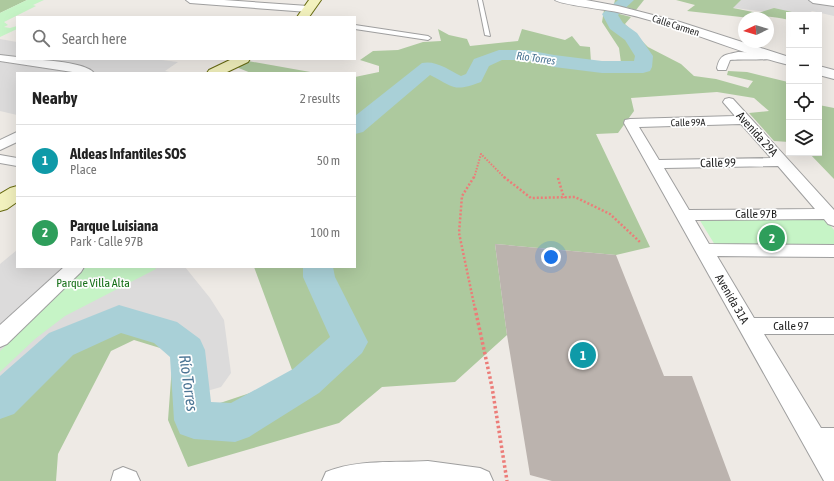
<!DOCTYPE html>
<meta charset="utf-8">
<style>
:root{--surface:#fff;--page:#f6f6f6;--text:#222;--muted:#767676;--line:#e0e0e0;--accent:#7c3aed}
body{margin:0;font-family:"Asap Condensed",sans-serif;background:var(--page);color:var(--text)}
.controls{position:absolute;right:12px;top:12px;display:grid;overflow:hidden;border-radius:0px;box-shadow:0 4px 16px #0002}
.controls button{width:36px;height:36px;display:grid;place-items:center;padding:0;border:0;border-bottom:1px solid var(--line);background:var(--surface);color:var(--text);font:20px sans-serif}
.compass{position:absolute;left:738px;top:12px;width:36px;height:36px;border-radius:50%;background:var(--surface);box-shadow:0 4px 16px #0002;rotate:266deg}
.you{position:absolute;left:551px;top:257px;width:14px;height:14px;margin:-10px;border:3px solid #fff;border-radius:50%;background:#1a73e8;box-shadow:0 0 0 6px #1a73e833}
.badge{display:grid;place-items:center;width:26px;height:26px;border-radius:50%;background:var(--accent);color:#fff;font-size:13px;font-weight:700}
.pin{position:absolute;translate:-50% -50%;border:2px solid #fff;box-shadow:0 1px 4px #0006}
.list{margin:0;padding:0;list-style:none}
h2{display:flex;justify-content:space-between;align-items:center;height:52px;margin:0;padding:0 16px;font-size:17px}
h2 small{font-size:13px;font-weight:400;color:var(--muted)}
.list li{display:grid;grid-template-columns:26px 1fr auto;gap:12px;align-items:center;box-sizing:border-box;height:72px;padding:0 16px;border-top:1px solid var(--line)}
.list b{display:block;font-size:15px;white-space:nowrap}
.list p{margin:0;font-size:13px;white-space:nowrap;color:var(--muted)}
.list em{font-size:13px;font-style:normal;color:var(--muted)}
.icon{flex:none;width:22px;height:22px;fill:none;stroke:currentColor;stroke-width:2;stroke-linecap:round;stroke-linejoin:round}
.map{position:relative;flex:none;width:834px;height:481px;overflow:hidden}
.search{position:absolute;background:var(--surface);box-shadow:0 4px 16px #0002;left:16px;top:16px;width:340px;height:44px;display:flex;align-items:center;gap:10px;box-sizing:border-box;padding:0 14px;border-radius:0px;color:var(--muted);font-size:15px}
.panel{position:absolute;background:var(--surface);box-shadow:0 4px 16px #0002;left:16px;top:72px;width:340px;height:196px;border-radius:0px}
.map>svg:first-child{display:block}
</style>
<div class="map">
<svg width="834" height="481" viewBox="0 0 834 481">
<rect width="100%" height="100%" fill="#eeeae5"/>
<g fill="#dcdbdb">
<path d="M 706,0 L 834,0 L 834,16 L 812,11 L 808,15 L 773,13 L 727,7 Z"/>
<path d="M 0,39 L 17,42 L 17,59 L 154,59 L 178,62 L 165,71 L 174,73 L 17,73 L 17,115 L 0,111 Z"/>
<path d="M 17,250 L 17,267 L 185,267 L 210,298 L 224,320 L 231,373 L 221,387 L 207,391 L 197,348 L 173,324 L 120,310 L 47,336 L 0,381 L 0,264 Z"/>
</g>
<g fill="#adc99e">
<path d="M 0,0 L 27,0 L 0,13 Z"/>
<path d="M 615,0 L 644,0 L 636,10 L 614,4 Z"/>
<path d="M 676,0 L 741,0 L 733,8 L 758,13 L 774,8 L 792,12 L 793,15 L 789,15 L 789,20 C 775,17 764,15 750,18 L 687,11 L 695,5 Z"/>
<path d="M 604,10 L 631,17 L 625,24 L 648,47 L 681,64 L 694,76 L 716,79 L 748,88 L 753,81 L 727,75 L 728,71 L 747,72 L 788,82 L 786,101 L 789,102 L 789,142 L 774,141 L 749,113 L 769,111 L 754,98 L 717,92 L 631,98 L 634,111 L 618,133 L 596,134 L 650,247 L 616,255 L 495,244 L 507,335 L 455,382 L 382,387 L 339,423 L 188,467 L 168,420 L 173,352 L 134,340 L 111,351 L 58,454 L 56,481 L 0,481 L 0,386 L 47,341 L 116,315 L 173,324 L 197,348 L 200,400 L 214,405 L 295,378 L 254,267 L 355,267 L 355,77 L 379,72 L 379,66 L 360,60 L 373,51 L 398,50 L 423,42 L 441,41 L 438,29 L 449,35 L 467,39 L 470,46 L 518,41 L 522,29 L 565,40 L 572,36 L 580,46 L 590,47 L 591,62 L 598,71 L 613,73 L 622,70 L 619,48 L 602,22 Z"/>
<path d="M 248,61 L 316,73 L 251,73 L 236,67 Z"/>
<path d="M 819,105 L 834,108 L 834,179 L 809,153 L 819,153 Z"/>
</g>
<g fill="#c6f4c6">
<path d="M 27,0 L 44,0 L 33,5 L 36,6 L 4,22 L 8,25 L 4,27 L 10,28 L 17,26 L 17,29 L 0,37 L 0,13 Z"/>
<path d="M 699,219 L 826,220 L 834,230 L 834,247 L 715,245 Z"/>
<path d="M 86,267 L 155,267 L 156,269 L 65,316 L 35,339 L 0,372 L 0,351 Z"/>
</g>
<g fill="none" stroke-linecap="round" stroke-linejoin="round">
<g fill="#a9d0d7" fill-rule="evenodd">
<path d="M 618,0 L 634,0 L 618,15 L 623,23 L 637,33 L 653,56 L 652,67 L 650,71 L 643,73 L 602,73 L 554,67 L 527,60 L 502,60 L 489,66 L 481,82 C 454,92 455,88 430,75 L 363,132 L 355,134 L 355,116 L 422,63 C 436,60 449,70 461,76 L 466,74 L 474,59 L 499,50 L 527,50 L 554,55 L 602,61 L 634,61 L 635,56 L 625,40 L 610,29 L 602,14 Z"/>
<path d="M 303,267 L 333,267 L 335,277 L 368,342 L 362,353 L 319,393 L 249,437 L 235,442 L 194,439 L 180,434 L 174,420 L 170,357 L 154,343 L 121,333 L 73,355 L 14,414 L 0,419 L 0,376 L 49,333 L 119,305 L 177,322 L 200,339 L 205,350 L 211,402 L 231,403 L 293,369 L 330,337 L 303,277 Z"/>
</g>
</g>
<path fill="#bbb3ae" d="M 495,244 L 616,255 L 664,376 L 692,376 L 731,481 L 552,481 L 530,475 L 507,335 Z"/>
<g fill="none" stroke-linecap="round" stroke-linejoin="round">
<g stroke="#9f9f9f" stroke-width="2">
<g id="service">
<path d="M 478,0 L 482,0 L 490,36 L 485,35 Z"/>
<path d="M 355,25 L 428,36 L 431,38 L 428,40 L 355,29 Z"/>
</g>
</g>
<g stroke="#9f9f9f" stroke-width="2">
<g id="minor">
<path d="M 186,0 L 224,0 L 308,6 L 312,9 L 308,12 L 190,3 Z"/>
<path d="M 809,0 L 834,0 L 834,6 L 813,3 Z"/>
<path d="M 738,52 L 774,53 L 779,56 C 774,62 740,58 730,60 L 726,70 L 718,70 L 717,68 C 720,54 725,55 738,52 Z"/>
<path d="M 0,55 L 17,57 L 17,59 C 32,59 85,61 94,73 L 79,73 L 0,61 Z"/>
<path d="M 729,98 L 733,99 L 834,210 L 834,226 L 828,224 L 824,219 L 695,220 L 709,244 L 834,245 L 834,257 L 717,256 L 754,318 L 834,318 L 834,334 L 764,334 L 821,428 L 834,428 L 834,481 L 824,481 L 624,123 L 625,120 L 630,119 L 735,116 L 723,102 L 725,99 ZM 741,124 L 771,158 L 659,160 L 639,127 ZM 778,166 L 815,209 L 689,210 L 664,168 Z"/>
<path d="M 17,132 L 17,142 L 0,150 L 0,140 Z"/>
<path d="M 0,155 L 17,158 L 17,166 L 0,163 Z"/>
<path d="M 64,267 L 84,267 L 81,272 L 7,344 L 0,347 L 0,325 Z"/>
<path d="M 428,461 L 480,468 L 489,472 L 493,481 L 322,481 L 326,472 C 357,459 395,463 428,461 Z"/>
<path d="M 123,467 L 136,472 L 140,481 L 111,481 L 114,471 Z"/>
</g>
</g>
<g stroke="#9f9f9f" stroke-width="2">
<g id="tertiary">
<path d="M 555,0 L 586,0 L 618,6 L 680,22 L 789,57 L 789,65 C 731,51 676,24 617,12 C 607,10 558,4 555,0 Z"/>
<path d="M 819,66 L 834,70 L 834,79 L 819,75 Z"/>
</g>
</g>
<g stroke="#676a10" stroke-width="2">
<g id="secondary">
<path d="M 309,0 L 321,0 L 309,17 L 297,17 Z"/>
<path d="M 232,59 L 250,59 L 248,62 L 225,73 L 207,73 L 209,70 Z"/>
<path d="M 17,186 L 17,202 L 7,209 L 0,211 L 0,194 L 10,188 Z"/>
</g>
</g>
<path stroke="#ec7c78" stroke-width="2" stroke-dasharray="1.5 1.5" stroke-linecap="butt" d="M 474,178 L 481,154 L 505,178"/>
<g stroke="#ec7c78" stroke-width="2.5" stroke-dasharray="2 2" stroke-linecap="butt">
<path d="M 474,177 L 462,196 L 459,233 L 475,309"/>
<path d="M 504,177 L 531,198 L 575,197 L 610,214 L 641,243"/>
<path d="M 558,178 L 564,198"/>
</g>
<path stroke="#ec7c78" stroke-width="3.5" stroke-dasharray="2.5 2.5" stroke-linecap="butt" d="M 475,308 L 492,387 L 507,481"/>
<use href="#service" fill="#fff" fill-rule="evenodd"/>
<use href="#minor" fill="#fff" fill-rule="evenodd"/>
<use href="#tertiary" fill="#fff" fill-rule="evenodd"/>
<use href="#secondary" fill="#f3f2be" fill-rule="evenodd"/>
</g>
<g text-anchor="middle" stroke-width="3.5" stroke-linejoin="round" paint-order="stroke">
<g font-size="10" fill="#1e1e1e" stroke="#fff">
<text transform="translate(676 25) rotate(18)" y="4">Calle Carmen</text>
<text transform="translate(688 122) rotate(-1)" y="4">Calle 99A</text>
</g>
<g font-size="11" font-style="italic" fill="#4d7695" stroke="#fff">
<text transform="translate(536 58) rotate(8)" y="4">Río Torres</text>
</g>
<g font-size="12" fill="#1e1e1e" stroke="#fff">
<text transform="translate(757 134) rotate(48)" y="4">Avenida 29A</text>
<text transform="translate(718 163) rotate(-1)" y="4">Calle 99</text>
<text x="756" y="218">Calle 97B</text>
<text transform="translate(732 299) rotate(60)" y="4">Avenida 31A</text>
<text x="791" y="330">Calle 97</text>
</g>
<g font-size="12" fill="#167118" stroke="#fff">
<text x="93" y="287">Parque Villa Alta</text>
</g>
<g font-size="16" font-style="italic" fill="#4d7695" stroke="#fff">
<text transform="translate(189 383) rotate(82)" y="6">Río Torres</text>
</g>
</g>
</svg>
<div class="controls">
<button>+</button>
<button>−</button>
<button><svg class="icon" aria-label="locate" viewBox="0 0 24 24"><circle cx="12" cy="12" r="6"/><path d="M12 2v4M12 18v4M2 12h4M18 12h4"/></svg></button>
<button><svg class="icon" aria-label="layers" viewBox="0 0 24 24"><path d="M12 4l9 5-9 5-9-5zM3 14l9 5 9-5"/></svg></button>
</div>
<svg class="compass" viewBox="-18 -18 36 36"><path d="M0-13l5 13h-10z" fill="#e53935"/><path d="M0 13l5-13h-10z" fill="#767676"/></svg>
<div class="you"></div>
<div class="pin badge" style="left:583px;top:355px;background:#0f9aa8">1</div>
<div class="pin badge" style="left:772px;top:238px;background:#2e9e5b">2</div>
<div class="search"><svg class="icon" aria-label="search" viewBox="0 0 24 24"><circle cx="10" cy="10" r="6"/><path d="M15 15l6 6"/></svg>Search here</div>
<section class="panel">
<h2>Nearby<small>2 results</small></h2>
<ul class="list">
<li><span class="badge" style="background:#0f9aa8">1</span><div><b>Aldeas Infantiles SOS</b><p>Place</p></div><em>50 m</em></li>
<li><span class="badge" style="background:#2e9e5b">2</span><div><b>Parque Luisiana</b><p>Park · Calle 97B</p></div><em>100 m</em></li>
</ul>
</section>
</div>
